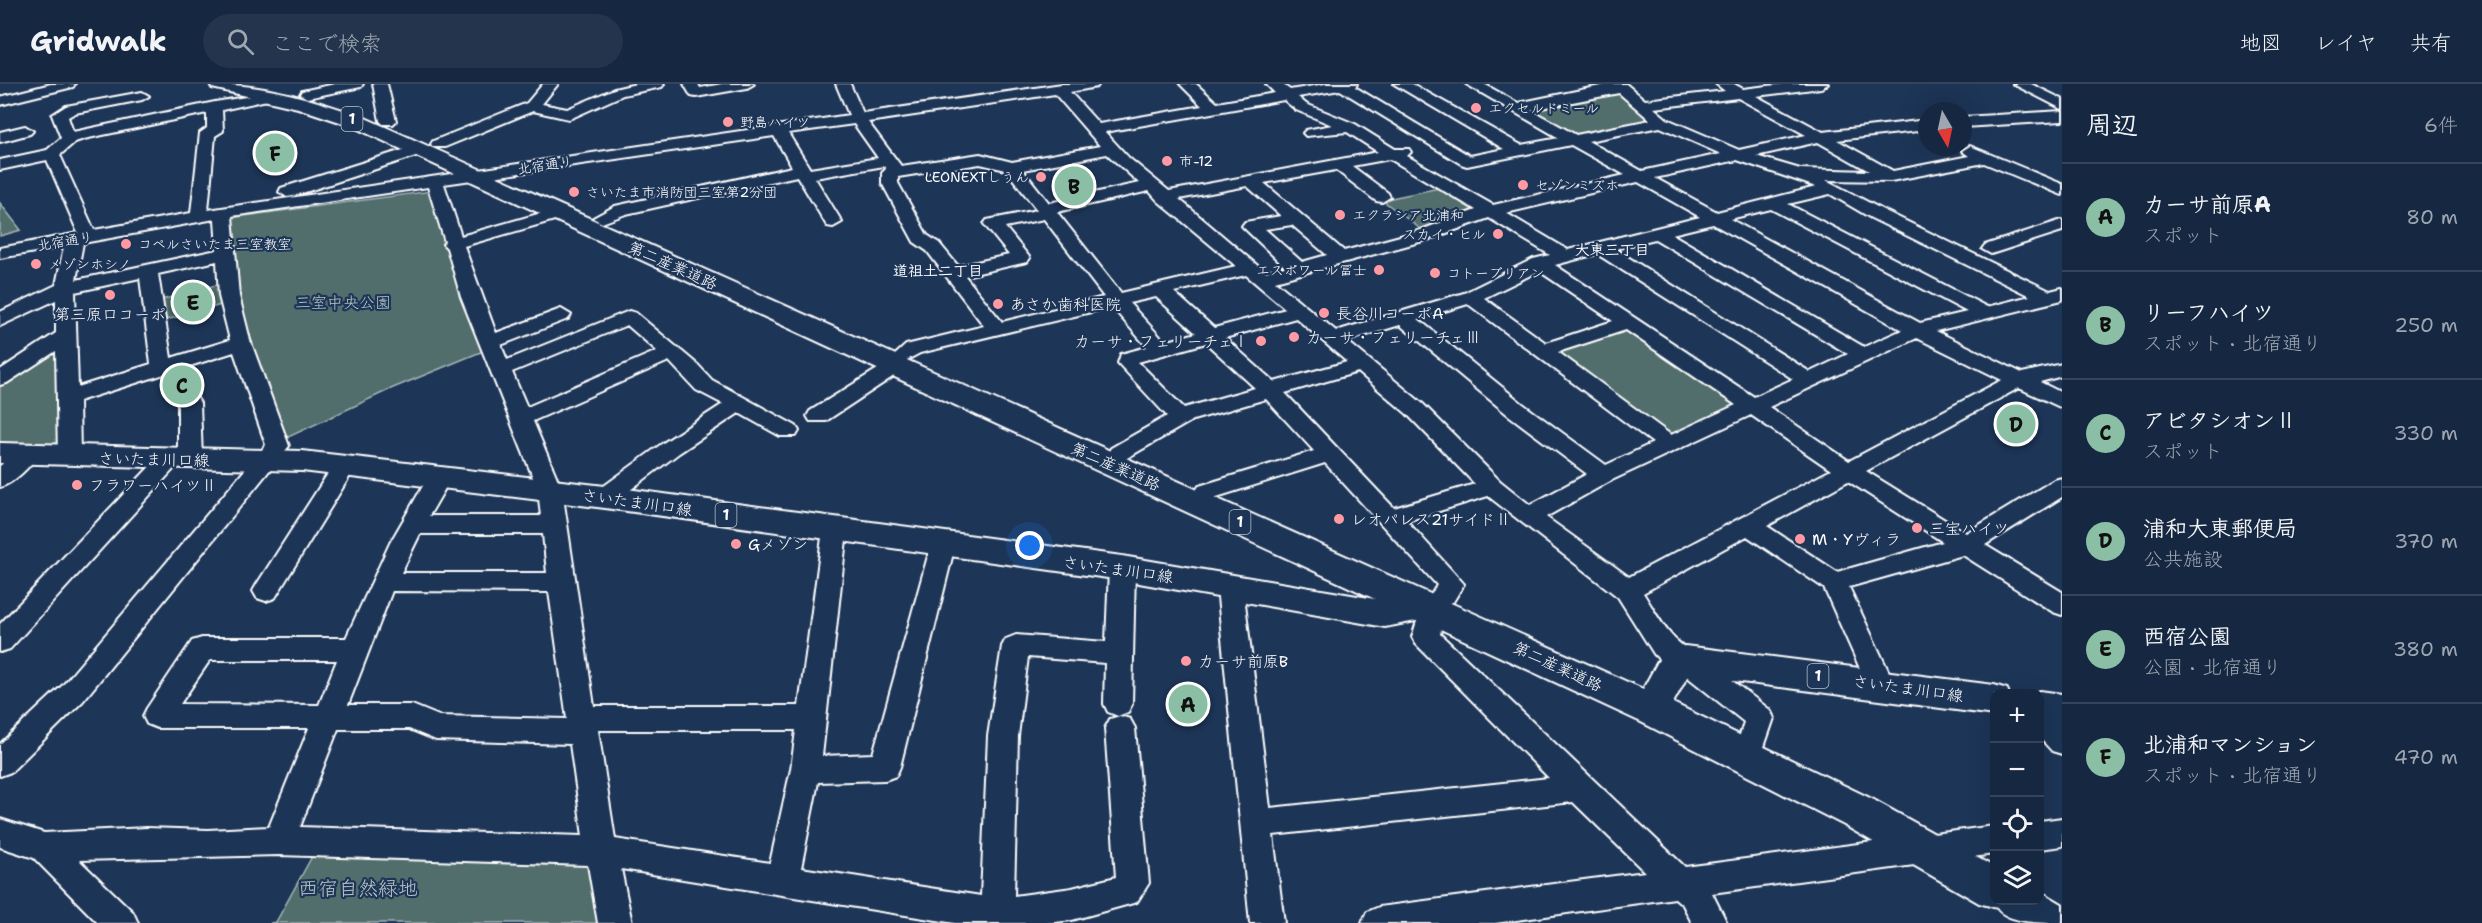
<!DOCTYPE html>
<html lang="ja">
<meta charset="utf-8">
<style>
:root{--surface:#162841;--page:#23344c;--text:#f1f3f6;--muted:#9ea6b1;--line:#35445a;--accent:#8abfa5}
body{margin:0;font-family:"Shantell Sans","Klee One",sans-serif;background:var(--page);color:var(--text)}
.controls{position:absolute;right:18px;bottom:18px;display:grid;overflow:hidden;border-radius:12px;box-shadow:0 6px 24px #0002}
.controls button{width:54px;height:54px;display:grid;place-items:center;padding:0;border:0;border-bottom:2px solid var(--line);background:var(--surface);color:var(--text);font:30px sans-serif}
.compass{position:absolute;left:1918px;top:18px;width:54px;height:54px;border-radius:50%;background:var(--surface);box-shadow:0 6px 24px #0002;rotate:171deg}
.you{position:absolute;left:1030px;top:462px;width:21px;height:21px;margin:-15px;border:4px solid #fff;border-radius:50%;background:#1a73e8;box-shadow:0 0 0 9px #1a73e833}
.badge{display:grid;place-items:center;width:39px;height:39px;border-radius:50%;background:var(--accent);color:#111;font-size:20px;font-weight:700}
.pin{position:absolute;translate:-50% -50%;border:3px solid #fff;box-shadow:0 2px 6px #0006}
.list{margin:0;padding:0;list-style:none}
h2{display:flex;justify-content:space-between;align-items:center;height:78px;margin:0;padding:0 24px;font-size:26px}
h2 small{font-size:20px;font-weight:400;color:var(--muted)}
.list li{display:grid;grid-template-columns:39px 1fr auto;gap:18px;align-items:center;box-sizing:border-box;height:108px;padding:0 24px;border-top:2px solid var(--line)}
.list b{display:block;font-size:22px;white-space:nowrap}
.list p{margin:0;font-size:20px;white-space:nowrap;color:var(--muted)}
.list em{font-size:20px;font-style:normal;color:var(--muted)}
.icon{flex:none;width:33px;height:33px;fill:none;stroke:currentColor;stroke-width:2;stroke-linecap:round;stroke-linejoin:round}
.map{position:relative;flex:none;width:2062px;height:839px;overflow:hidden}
header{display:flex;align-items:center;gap:36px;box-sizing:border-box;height:84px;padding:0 30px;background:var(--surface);border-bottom:2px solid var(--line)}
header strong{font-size:28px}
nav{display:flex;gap:33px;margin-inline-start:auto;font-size:21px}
.search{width:420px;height:54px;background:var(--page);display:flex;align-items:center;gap:15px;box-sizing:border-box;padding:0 21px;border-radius:33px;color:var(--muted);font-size:22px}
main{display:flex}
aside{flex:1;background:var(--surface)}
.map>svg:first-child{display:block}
</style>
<header>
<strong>Gridwalk</strong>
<div class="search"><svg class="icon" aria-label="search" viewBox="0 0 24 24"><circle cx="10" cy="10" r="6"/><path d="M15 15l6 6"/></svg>ここで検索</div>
<nav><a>地図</a><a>レイヤ</a><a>共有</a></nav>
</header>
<main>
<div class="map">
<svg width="2062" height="839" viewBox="0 0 2062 839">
<rect width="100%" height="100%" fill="#1d3557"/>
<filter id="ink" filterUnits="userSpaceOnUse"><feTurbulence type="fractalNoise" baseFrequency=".0167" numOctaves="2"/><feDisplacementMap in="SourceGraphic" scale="12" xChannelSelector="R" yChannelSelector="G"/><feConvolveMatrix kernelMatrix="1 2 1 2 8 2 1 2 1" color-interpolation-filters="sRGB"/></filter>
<g filter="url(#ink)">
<g fill="#516e6c" stroke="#a8b6b6" stroke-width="1.5">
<path d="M 1617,7 L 1651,34 L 1651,37 L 1581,51 L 1572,50 L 1524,25 Z"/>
<path d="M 1439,104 L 1478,126 L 1423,147 L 1382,116 Z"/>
<path d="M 432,107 L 488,265 L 393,304 L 282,356 L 236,213 L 229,134 Z"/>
<path d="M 0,119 L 21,146 L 0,152 Z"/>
<path d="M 220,200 L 225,220 L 162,237 L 161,216 Z"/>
<path d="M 1621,244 L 1630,246 L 1736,317 L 1736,323 L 1674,352 L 1663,350 L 1554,270 L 1556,265 Z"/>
<path d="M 58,269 L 58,359 L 43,367 L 0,364 L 0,298 L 42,270 Z"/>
<path d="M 315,767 L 592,774 L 608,839 L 270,839 L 276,838 Z"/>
</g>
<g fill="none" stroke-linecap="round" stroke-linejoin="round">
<g stroke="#fff" stroke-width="4">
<g id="minor">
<path d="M 51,0 L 75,0 L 73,3 L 0,21 L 0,13 Z"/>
<path d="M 335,0 L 363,0 L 361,3 L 307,14 L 300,10 L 302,7 Z"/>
<path d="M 373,0 L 387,0 L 396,37 L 393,40 L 383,40 L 380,37 Z"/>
<path d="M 543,0 L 558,0 L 542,20 L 567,25 L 614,5 L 636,0 L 664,0 L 662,3 L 623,11 L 574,33 L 569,35 L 533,27 L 445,63 L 433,63 L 431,60 L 433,57 L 527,19 Z"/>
<path d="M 684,0 L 698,0 L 700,4 L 722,0 L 754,0 L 747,4 L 696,13 L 691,12 Z"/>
<path d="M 836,0 L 850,0 L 863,29 L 1062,0 L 1099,0 L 1097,3 L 1070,8 L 1099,40 L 1202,22 L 1180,0 L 1196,0 L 1217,19 L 1275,9 L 1266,0 L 1282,0 L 1290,6 L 1325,0 L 1357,0 L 1355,3 L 1470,72 L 1504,65 L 1394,0 L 1412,0 L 1521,61 L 1559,54 L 1466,0 L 1484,0 L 1518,19 L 1610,0 L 1626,0 L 1645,16 L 1725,7 L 1716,0 L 1734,0 L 1743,5 L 1784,0 L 1828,0 L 1821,4 L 1756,12 L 1823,48 L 1927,36 L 1927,46 L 1837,56 L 1893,87 L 1969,72 L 1962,67 L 1970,62 L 2062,100 L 2062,111 L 1984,79 L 1891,97 L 1826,96 L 1883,126 L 2050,207 L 2062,204 L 2062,216 L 1936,247 L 2022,289 L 2062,280 L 2062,292 L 2040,298 L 2062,309 L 2062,324 L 2019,304 L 1866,387 L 1966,449 L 2054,396 L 2062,394 L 2062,413 L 1985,461 L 2062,508 L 2062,531 L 2053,528 L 1963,471 L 1849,503 L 1894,599 L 1890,607 L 1880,610 L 1870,607 L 1824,504 L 1747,452 L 1643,509 C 1657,530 1670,560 1695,568 L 1770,626 L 1774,634 L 1764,663 L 1754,666 L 1744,663 L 1739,654 L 1744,638 L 1680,587 L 1669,585 L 1654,570 L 1618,513 L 1488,412 L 1407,437 L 1464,500 L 1453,518 L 1443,520 L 1445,525 L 1440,550 L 1685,783 L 1994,742 L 1994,770 L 1712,809 L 1727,839 L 1692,839 L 1683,821 L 1675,814 L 1495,839 L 1362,839 L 1367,828 L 1379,823 L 1645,788 L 1573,718 L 1273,751 L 1284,839 L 1250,839 L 1217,503 L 1221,496 L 1230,493 L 1239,496 L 1243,503 L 1270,724 L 1549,694 L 1416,560 L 1412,553 L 1423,518 L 1433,516 L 1431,511 L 1437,501 L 1325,379 L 1207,416 L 1199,414 L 1195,408 L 1199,402 L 1314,367 L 1266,315 L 1193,336 L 1127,374 L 1119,376 L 1111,374 L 1108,369 L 1111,364 L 1167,332 L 1118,279 L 1121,270 L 1147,263 L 1112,223 L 920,269 L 905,277 L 898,275 L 895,271 L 906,261 L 984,242 L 927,167 L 914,158 L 882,99 L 882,89 L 886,85 L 884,82 L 815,94 L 842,138 L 833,143 L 827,142 L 797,92 L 626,130 L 602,139 L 593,134 L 615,122 L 792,83 L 774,52 L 444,100 L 461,152 L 559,124 L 568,129 L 565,133 L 464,162 L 496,249 L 561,225 L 571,231 L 568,235 L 501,261 L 507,276 L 629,227 L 636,229 L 698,281 L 712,296 L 796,342 L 799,347 L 796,352 L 780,352 L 739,329 L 679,369 L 613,419 L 605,421 L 597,419 L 593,413 L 597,407 L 663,359 L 723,320 L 696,306 L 669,277 L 533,337 L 562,406 L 594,622 L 799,622 L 823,446 L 826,440 L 835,437 L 844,440 L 847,446 L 822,672 L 873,670 L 931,461 L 934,455 L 943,452 L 952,455 L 955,461 L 900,683 L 896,692 L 885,696 L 818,698 L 801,784 L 981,812 L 988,652 L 1002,562 L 1006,555 L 1016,551 L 1106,558 L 1109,484 L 1113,477 L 1122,475 L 1131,477 L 1135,484 L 1132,620 L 1128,628 L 1118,632 L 1108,628 L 1104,620 L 1105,579 L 1028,573 L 1018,652 L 1014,812 L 1072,804 L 1116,793 L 1105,644 L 1110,635 L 1120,632 L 1130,635 L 1135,644 L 1149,799 L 1137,818 L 1072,836 L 1047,839 L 955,839 L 621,785 L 632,839 L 598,839 L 588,781 L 279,771 L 79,776 L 133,828 L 138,839 L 98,839 L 34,774 L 0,763 L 0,735 L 44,749 L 147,744 L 208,746 L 269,743 L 309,644 L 157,644 L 147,640 L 143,632 L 147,624 L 192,557 L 202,554 L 346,554 L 390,459 L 431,388 L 439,386 L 447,388 L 451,394 L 429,432 L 541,432 L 538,406 L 461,213 L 447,164 L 443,160 L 445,158 L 428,103 L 232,132 L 239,212 L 250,256 L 289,362 L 83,617 L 11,688 L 0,692 L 0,660 L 63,601 L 266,361 L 234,268 L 79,317 L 80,372 L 77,377 L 69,379 L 61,377 L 58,372 L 56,267 L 7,299 L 0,301 L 0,286 L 56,249 L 56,216 L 0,242 L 0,228 L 56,201 L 64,163 L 0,174 L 0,164 L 78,149 L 47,76 L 0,86 L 0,76 L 47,66 L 61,54 L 52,31 L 66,22 L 142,8 L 149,12 L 142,16 L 75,29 L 68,33 L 73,48 L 215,18 L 276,8 L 278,11 L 276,14 L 222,26 L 223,47 L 215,52 L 208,126 L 849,31 ZM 1340,6 L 1461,80 L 1467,82 L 1571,61 L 1625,91 L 1493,121 L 1407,72 L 1411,68 L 1409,65 L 1395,65 L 1355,40 L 1306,20 L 1298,13 ZM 1619,9 L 1650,36 L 1576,51 L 1531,26 ZM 1055,10 L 1100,62 L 1012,78 L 980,70 L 901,82 L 868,38 ZM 1738,14 L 1806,51 L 1739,66 L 1667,35 L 1654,24 ZM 1284,16 L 1296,26 L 1332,41 L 1306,46 L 1303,49 L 1306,52 L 1347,48 L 1378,68 L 1169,107 L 1129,74 L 1105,48 ZM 207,29 L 207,44 L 200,49 L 191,129 L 94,146 L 60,71 L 75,58 L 84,55 ZM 854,40 L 878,74 L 810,85 L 788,49 ZM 1660,43 L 1721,70 L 1642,87 L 1588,57 ZM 1818,58 L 1869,87 L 1800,85 L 1756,72 ZM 1107,70 L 1139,99 L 1049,119 L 1023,86 ZM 1390,75 L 1476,126 L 1415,148 L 1344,167 L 1264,99 L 1336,86 L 1376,117 L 1382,118 L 1390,113 L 1388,109 L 1352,82 ZM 1737,76 L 1816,103 L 1717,128 L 1655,94 ZM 980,80 L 1006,86 L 1037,126 L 987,136 L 984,140 L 1009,171 L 958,182 L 939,159 L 927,151 L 898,99 L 898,93 ZM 1638,98 L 1700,133 L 1568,166 L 1506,129 ZM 1247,102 L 1281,132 L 1245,138 L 1242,142 L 1285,183 L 1265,188 L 1179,115 ZM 1149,107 L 1158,117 L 1236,182 L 1121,209 L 1057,128 ZM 1830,110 L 1871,134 L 2030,212 L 1987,223 L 1788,120 ZM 1771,125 L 1967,228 L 1920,239 L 1730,135 ZM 1489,134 L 1550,171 L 1533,175 L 1464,209 L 1336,247 L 1275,197 L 1427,156 ZM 215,135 L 217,166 L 76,196 L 83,159 ZM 1044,135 L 1104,213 L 1002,238 L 965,192 L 1027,178 L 1030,174 L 1005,143 ZM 1713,140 L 1902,246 L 1864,263 L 1672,150 ZM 1292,141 L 1327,171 L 1302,178 L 1265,145 ZM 1655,155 L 1848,270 L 1810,288 L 1615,165 ZM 1597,170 L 1793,295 L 1754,313 L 1555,181 ZM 217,177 L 219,212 L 230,256 L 171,274 L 158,190 ZM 1539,187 L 1613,237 L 1546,259 L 1484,214 ZM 1246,191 L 1286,225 L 1214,244 L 1174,208 ZM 140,194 L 151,280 L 78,303 L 75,208 ZM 1156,213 L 1196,249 L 1165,258 L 1129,219 ZM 1468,220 L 1653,359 L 1606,381 L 1523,320 L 1418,235 ZM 1296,234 L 1347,278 L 1274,298 L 1225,254 ZM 627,241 L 657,267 L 527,323 L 512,288 ZM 1400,241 L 1507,330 L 1587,390 L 1530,421 L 1500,397 L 1423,320 L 1347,257 ZM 1626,246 L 1736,321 L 1671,351 L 1558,268 ZM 1917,254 L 2002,296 L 1849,377 L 1769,323 ZM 1206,259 L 1255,304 L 1184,324 L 1138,278 ZM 1358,288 L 1407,330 L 1475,400 L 1394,424 L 1285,309 ZM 1751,331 L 1831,386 L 1629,493 L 1546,433 L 1612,396 ZM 1848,397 L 1943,458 L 1837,488 L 1767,442 ZM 420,450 L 543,450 L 547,489 L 401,489 ZM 392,507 L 549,508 L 567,635 L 439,632 L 412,621 L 348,621 ZM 210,576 L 337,576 L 319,621 L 180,620 ZM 338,645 L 409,645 L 436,656 L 570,660 L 583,752 L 300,743 ZM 598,646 L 796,646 L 791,685 L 770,779 L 615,755 Z"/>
<path d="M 2013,0 L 2031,0 L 2062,15 L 2062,25 Z"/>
<path d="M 2062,27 L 2062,37 L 1963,43 L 1963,33 Z"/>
<path d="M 25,42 L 33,47 L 30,50 L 0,58 L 0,48 Z"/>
<path d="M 419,61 L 427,66 L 425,69 L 293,112 L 287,113 L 279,108 L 281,104 Z"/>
<path d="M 2062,136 L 2062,147 L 1991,170 L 1982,165 L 1985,161 Z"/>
<path d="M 896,276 L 903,278 L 906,282 L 903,286 L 826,337 L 810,337 L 807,332 L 810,327 L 889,278 Z"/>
<path d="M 189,312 L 197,314 L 200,319 L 202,376 L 198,381 L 190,384 L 180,378 L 10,565 L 0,568 L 0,540 L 161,371 L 169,368 L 178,373 L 178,319 L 181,314 Z"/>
<path d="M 27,363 L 35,365 L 38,370 C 31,382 14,399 0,403 L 0,382 L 19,365 Z"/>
<path d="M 344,374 L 352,377 L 356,382 L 275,514 L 266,517 L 257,514 L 253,507 L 257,500 L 336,377 Z"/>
<path d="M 2040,624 L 2050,628 L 2062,639 L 2062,670 L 2052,667 L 2040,654 Z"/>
<path d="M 2062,734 L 2062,762 L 2040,765 L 2040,737 Z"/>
</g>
</g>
<g stroke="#fff" stroke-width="4">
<g id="major">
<path d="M 210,0 C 263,0 312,15 363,33 L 1643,605 L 1662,570 L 1685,562 L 1994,601 L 2007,605 L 2009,610 L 1994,610 L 1994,631 L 1688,591 L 1673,619 L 1872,715 L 1994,783 L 1994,816 L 2040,816 L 2040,807 L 2062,820 L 2062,839 C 2042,839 2007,839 1997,824 L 1979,819 L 1844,741 L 1641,638 L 1421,536 L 1385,543 L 1122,496 L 605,424 L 302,387 L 0,379 L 0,359 L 302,367 L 605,402 L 1122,472 L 1375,515 L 349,41 L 298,24 L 212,4 Z"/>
<path d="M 2040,607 L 2062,610 L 2062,640 L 2040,637 L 2040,610 L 2032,610 Z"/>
</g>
</g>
<use href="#minor" fill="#1d3557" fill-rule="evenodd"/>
<use href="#major" fill="#1d3557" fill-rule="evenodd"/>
</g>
</g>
<g fill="#ff9aa2" stroke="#1d3557" stroke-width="2">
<circle cx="1476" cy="24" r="6"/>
<circle cx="728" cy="38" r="6"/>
<circle cx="1167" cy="77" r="6"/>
<circle cx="1041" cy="93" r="6"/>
<circle cx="1523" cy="101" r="6"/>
<circle cx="574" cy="108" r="6"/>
<circle cx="1340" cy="131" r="6"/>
<circle cx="1498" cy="150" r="6"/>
<circle cx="126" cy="160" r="6"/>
<circle cx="36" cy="180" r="6"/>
<circle cx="1379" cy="186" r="6"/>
<circle cx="1435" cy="189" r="6"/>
<circle cx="110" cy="211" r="6"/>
<circle cx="998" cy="220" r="6"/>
<circle cx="1324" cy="229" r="6"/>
<circle cx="1294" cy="253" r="6"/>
<circle cx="1261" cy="257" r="6"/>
<circle cx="77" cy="401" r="6"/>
<circle cx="1339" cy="435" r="6"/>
<circle cx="1917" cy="444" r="6"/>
<circle cx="1800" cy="455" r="6"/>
<circle cx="736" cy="460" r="6"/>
<circle cx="1186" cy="577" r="6"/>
</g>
<g text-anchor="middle" stroke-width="4.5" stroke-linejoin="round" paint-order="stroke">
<g font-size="14" fill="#fff" stroke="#1d3557" text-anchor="start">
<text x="1488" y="29">エクセルドミール</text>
<text x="740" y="43">野島ハイツ</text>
<text x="1179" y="82">市-12</text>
<text x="1029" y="98" text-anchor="end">LEONEXTしうん</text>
<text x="1535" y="106">セゾンミズホ</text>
<text x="586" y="113">さいたま市消防団三室第2分団</text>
<text x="1352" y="136">エクラシア北浦和</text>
<text x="1486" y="155" text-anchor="end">スカイ・ヒル</text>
<text x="138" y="165">コペルさいたま三室教室</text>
<text x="48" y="185">メゾンホシノ</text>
<text x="1367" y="191" text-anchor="end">エスポワール冨士</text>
<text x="1447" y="194">コトーブリアン</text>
</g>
<g font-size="14" fill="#fff" stroke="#1d3557">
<text transform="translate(545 81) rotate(-9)" y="5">北宿通り</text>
<text transform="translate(65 157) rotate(-10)" y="5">北宿通り</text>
</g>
<g fill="#1d3557" stroke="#bbc2cd" stroke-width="1.5">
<rect x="341.5" y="23" width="21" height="24" rx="4.5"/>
<rect x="715.5" y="419" width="21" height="24" rx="4.5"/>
<rect x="1229.5" y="426" width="21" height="24" rx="4.5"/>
<rect x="1807.5" y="580" width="21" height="24" rx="4.5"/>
</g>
<g font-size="15" font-weight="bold" fill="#fff">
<text x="352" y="40">1</text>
<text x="726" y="436">1</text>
<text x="1240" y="443">1</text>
<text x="1818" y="597">1</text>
</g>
<g font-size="15" font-weight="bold" fill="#fff" stroke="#1d3557">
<text x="1612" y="171">大東三丁目</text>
<text x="938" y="192">道祖土二丁目</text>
</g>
<g font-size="16" fill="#fff" stroke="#1d3557">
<text transform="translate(673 181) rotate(24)" y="6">第二産業道路</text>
<text transform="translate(154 375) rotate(1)" y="6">さいたま川口線</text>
<text transform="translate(1116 382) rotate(24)" y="6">第二産業道路</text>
<text transform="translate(637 418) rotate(8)" y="6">さいたま川口線</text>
<text transform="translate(1118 485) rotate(8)" y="6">さいたま川口線</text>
<text transform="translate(1558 582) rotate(25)" y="6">第二産業道路</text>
<text transform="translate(1908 604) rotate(8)" y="6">さいたま川口線</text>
</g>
<g font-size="16" fill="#b9c5c4" stroke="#1d3557">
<text x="343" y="224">三室中央公園</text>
</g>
<g font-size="16" fill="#fff" stroke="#1d3557" text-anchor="start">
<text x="1010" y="226">あさか歯科医院</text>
<text x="1336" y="235">長谷川コーポA</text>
<text x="110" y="236" text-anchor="middle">第三原口コーポ</text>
<text x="1306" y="259">カーサ・フェリーチェⅢ</text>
<text x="1249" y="263" text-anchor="end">カーサ・フェリーチェⅠ</text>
<text x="89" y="407">フラワーハイツⅡ</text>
<text x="1351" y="441">レオパレス21サイドⅡ</text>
<text x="1929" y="450">三宝ハイツ</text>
<text x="1812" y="461">M・Yヴィラ</text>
<text x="748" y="466">Gメゾン</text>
<text x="1198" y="583">カーサ前原B</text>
</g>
<g font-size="20" fill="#b9c5c4" stroke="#1d3557">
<text x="358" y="811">西宿自然緑地</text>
</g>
</g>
</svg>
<div class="controls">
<button>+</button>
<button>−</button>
<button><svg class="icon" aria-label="locate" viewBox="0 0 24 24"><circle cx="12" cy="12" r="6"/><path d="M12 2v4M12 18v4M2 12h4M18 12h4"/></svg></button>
<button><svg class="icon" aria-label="layers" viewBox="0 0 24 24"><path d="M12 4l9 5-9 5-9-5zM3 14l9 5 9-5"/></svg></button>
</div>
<svg class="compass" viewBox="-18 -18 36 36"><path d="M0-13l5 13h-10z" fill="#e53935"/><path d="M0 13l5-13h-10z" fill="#9ea6b1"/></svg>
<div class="you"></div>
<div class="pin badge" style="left:1188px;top:620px">A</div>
<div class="pin badge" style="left:1074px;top:102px">B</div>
<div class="pin badge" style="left:182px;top:301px">C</div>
<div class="pin badge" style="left:2016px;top:340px">D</div>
<div class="pin badge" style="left:193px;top:218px">E</div>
<div class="pin badge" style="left:275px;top:69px">F</div>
</div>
<aside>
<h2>周辺<small>6件</small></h2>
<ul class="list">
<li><span class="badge">A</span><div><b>カーサ前原A</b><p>スポット</p></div><em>80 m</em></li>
<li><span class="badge">B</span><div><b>リーフハイツ</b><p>スポット · 北宿通り</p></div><em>250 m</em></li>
<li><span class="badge">C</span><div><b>アビタシオンⅡ</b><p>スポット</p></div><em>330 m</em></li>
<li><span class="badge">D</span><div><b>浦和大東郵便局</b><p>公共施設</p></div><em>370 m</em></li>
<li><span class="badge">E</span><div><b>西宿公園</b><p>公園 · 北宿通り</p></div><em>380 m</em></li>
<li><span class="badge">F</span><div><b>北浦和マンション</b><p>スポット · 北宿通り</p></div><em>470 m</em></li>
</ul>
</aside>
</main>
